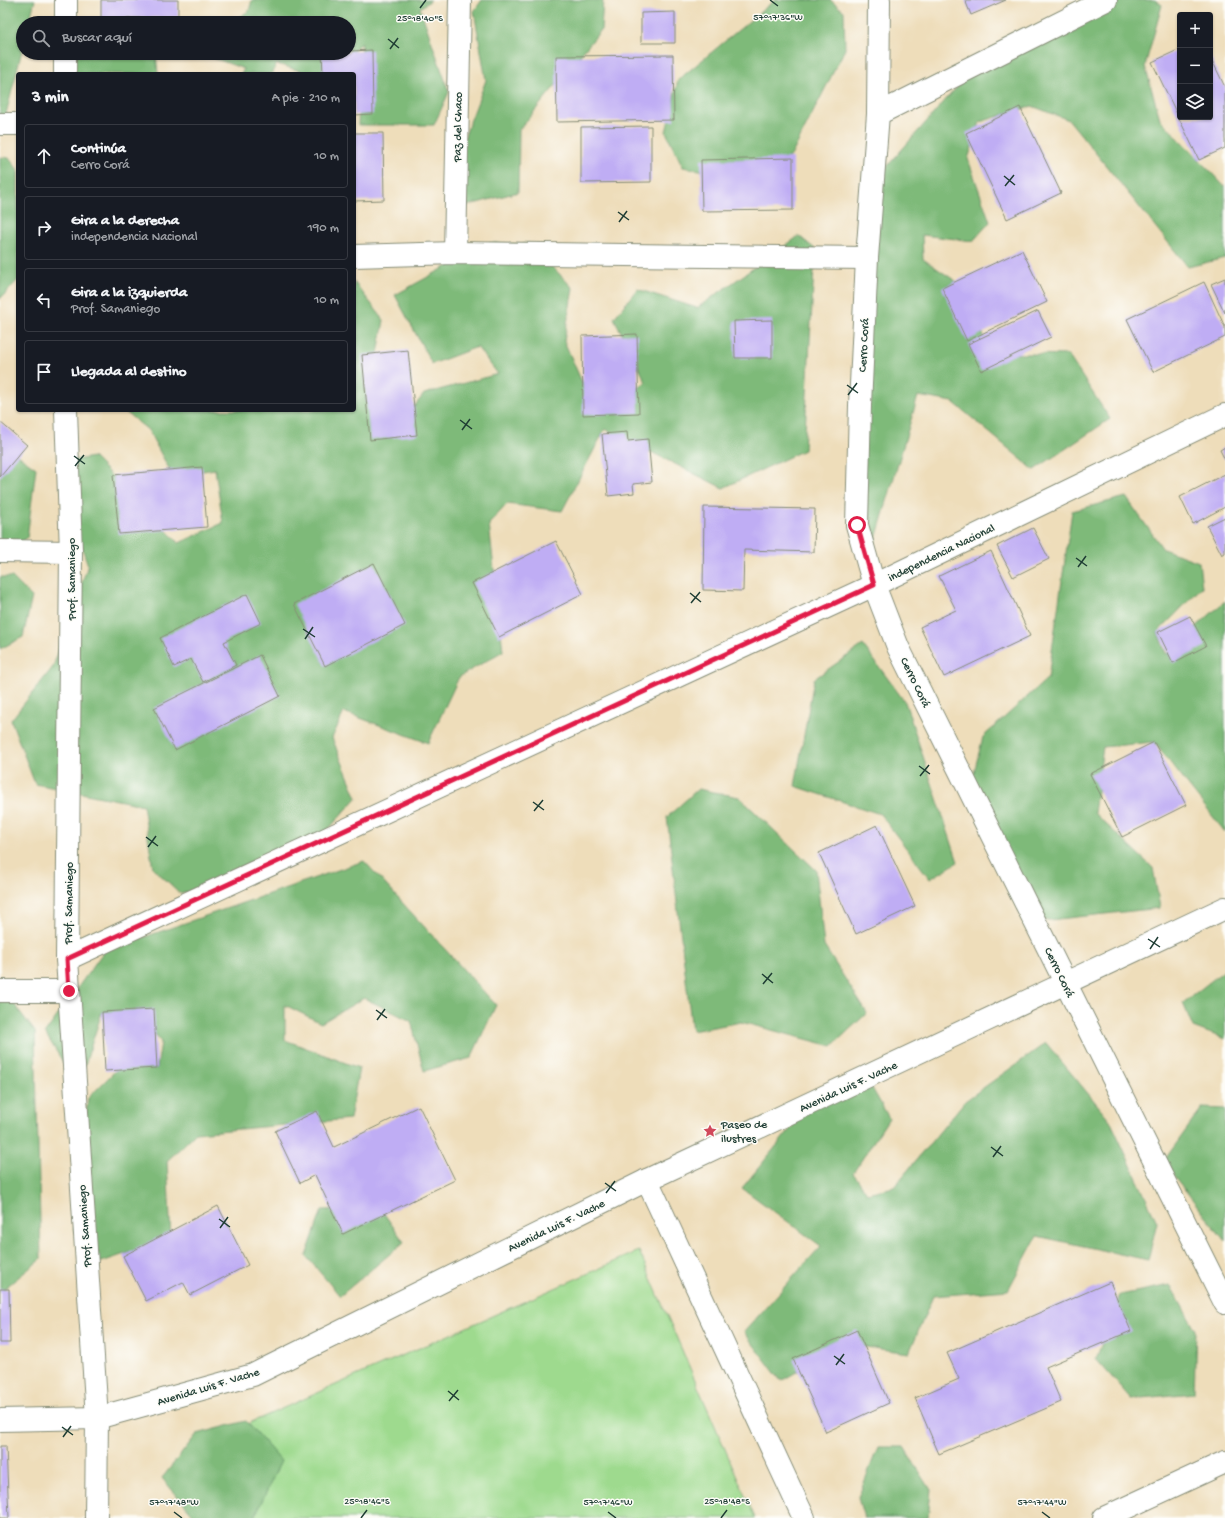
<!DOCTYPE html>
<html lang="es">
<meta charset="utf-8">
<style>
:root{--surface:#171b24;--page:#242831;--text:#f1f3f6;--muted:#9ea1a6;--line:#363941}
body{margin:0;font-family:"Gochi Hand",sans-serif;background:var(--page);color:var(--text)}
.controls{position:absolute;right:12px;top:12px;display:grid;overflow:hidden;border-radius:4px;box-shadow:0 1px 3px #0004}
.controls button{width:36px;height:36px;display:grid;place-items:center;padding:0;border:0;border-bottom:1px solid var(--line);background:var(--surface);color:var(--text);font:20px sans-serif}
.stop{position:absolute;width:12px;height:12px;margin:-9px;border:3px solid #e11d48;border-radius:50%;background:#fff}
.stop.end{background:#e11d48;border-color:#fff;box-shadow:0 1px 4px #0008}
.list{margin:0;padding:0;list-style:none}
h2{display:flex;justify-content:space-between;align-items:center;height:52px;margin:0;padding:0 16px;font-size:17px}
h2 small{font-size:13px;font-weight:400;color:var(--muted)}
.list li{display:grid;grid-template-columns:26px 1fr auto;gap:12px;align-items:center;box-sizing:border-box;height:64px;margin:0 8px 8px;padding:0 8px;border:1px solid var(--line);border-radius:4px}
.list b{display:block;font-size:15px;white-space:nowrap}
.list p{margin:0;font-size:13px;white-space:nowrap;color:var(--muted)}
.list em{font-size:13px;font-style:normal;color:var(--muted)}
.icon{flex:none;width:22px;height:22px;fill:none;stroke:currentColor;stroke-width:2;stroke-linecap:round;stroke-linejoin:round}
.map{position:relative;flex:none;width:1225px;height:1518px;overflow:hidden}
.search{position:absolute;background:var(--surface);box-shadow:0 1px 3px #0004;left:16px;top:16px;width:340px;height:44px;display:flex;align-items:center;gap:10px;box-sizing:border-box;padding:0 14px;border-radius:22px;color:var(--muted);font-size:15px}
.panel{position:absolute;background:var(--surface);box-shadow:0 1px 3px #0004;left:16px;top:72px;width:340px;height:340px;border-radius:4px}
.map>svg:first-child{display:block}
</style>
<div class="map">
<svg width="1225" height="1518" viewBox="0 0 1225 1518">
<rect width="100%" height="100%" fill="#fdfcf7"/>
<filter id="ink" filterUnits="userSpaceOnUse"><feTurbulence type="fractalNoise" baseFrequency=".025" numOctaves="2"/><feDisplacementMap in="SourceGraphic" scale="8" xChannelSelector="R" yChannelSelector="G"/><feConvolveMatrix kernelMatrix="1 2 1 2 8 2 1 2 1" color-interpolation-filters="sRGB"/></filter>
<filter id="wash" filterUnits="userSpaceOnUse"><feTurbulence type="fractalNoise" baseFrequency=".012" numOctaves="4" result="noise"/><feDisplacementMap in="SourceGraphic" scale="16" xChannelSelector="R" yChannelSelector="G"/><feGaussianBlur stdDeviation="0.9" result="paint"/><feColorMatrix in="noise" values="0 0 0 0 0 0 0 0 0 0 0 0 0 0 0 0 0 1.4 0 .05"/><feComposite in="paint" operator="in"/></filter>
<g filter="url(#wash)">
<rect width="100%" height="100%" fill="#eeddba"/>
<path fill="#9eda8e" stroke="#5e8c61" d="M 639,1251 L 755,1518 L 234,1518 L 202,1444 Z"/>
<g fill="#7eba79" stroke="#4e7c56">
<path d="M 0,0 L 35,0 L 29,23 L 23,23 L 23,46 L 4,122 L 0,124 Z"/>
<path d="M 252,0 L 431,0 L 420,8 L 449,92 L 434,125 L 358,125 L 362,42 L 327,74 L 311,74 L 277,64 L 271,74 L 241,74 L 244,69 L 200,53 L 349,53 L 349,23 L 229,23 L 249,11 Z"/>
<path d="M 482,0 L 603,0 L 601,30 L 519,130 L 518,192 L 462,207 L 453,167 L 486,80 L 474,11 Z"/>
<path d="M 775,0 L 830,0 L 844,11 L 845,49 L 791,156 L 744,178 L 683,167 L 666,132 L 678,80 Z"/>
<path d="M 1095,0 L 1155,0 L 1162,5 L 1145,66 L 1160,119 L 1225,187 L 1225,258 L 1188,267 L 1069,120 L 1032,106 L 980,122 L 968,159 L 990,222 L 973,241 L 922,235 L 923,259 L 969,290 L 989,353 L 1068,355 L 1110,419 L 1034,470 L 953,402 L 918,396 L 875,542 L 845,504 L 862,422 L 857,316 L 861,196 L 965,78 Z"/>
<path d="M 77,53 L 156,53 L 158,74 L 65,74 Z"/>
<path d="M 0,157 L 9,158 L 18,170 L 18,280 L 0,299 Z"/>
<path d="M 799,236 L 815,249 L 804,450 L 723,488 L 605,429 L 562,511 L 507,504 L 489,524 L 503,651 L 459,677 L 428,743 L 344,712 L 332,738 L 357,798 L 302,858 L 181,894 L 153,868 L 143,805 L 35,784 L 11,720 L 53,667 L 88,565 L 61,488 L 70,461 L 93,457 L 179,543 L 223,523 L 215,469 L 173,476 L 148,430 L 123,410 L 354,410 L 354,282 L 384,320 L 368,409 L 400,425 L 424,394 L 498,374 L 477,347 L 432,364 L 395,295 L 490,243 L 530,244 L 573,288 L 564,341 L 588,396 L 614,406 L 646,382 L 614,318 L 637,289 L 697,308 Z"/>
<path d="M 1,443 L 36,468 L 27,538 L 0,556 L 0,444 Z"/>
<path d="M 1126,497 L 1163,549 L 1199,562 L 1202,587 L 1158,632 L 1166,654 L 1225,601 L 1225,832 L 1154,742 L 1103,747 L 1094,813 L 1153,868 L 1160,908 L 1040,921 L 969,792 L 983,737 L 1048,678 L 1072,511 Z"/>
<path d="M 0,577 L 12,577 L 32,597 L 23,637 L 0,649 Z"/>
<path d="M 863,645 L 905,702 L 958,862 L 930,879 L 880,814 L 795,786 L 814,679 Z"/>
<path d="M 698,789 L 739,797 L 816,870 L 824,946 L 867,1013 L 832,1046 L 741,1022 L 692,1031 L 667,817 Z"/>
<path d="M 364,861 L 496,1005 L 471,1058 L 424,1071 L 411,1021 L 364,998 L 321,1023 L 285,1005 L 285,1040 L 359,1068 L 350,1119 L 196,1133 L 167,1161 L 171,1238 L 93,1265 L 74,1230 L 88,1098 L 117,1069 L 157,1068 L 161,1042 L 139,1012 L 102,1012 L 78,1086 L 45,1033 L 104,951 Z"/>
<path d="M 1225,970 L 1225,1039 L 1193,1027 L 1183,1003 Z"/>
<path d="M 0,1000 L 11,1000 L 35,1032 L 41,1259 L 0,1292 Z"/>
<path d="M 1046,1043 L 1110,1120 L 1157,1222 L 1148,1260 L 1037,1236 L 1008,1290 L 933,1296 L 909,1353 L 845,1344 L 781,1381 L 744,1332 L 821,1246 L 742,1188 L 823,1089 L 864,1074 L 889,1118 L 853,1173 L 867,1193 L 894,1187 L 965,1101 Z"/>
<path d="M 1202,1108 L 1225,1109 L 1225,1241 L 1163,1162 Z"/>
<path d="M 380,1208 L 404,1242 L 340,1296 L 306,1256 L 322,1210 Z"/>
<path d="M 1170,1285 L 1196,1330 L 1194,1393 L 1131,1399 L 1096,1359 L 1120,1295 Z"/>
<path d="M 246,1421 L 281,1461 L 254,1518 L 196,1518 L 162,1478 L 197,1434 Z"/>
<path d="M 878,1447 L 904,1447 L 931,1490 L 928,1518 L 864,1518 L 858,1498 Z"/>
</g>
<g id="blocks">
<g fill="#bfadf4">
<path d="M 101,0 L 178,0 L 178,17 L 101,19 Z"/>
<path d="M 965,0 L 1006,0 L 971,15 Z"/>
<path d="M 675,12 L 675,43 L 641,43 L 641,13 Z"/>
<path d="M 1180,49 L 1180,117 L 1210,117 L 1210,56 L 1225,87 L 1225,148 L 1199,160 L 1152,62 Z"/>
<path d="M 372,50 L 373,114 L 354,115 L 354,74 L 323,74 L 322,53 L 349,53 L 349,51 Z"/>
<path d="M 673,55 L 674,120 L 557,122 L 556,56 Z"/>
<path d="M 1020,107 L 1061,193 L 1007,219 L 966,133 Z"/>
<path d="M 651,126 L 651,182 L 581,183 L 581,127 Z"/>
<path d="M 354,133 L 383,133 L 384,200 L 354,201 Z"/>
<path d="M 793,158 L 793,210 L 702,211 L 701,160 Z"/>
<path d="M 1022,250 L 1047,302 L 967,341 L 942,288 Z"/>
<path d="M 1225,278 L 1225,313 L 1211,284 Z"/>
<path d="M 1204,282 L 1225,327 L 1225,337 L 1153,372 L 1127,319 Z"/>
<path d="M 1038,311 L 1051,337 L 981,371 L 968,344 Z"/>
<path d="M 772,320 L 772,358 L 735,358 L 734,321 Z"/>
<path d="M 637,334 L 639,413 L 583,415 L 582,336 Z"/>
<path d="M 408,350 L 417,435 L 370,440 L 362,355 Z"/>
<path d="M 0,422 L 27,445 L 0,477 Z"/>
<path d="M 627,432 L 628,441 L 648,439 L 652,482 L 633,484 L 634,493 L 608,496 L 602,434 Z"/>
<path d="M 1225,447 L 1225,460 L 1220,450 Z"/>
<path d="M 202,467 L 207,527 L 119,534 L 113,475 Z"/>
<path d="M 1225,474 L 1225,507 L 1193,524 L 1180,497 Z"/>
<path d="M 704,507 L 815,509 L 814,552 L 744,550 L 743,591 L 703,590 Z"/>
<path d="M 1225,517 L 1225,553 L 1222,555 L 1207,526 Z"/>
<path d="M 1033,528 L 1049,559 L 1013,577 L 997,546 Z"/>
<path d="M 556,541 L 583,594 L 499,637 L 472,583 Z"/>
<path d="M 991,551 L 1030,636 L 944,677 L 920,627 L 956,610 L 939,576 Z"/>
<path d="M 374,563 L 405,625 L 325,666 L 294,604 Z"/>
<path d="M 247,594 L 261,623 L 224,642 L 236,665 L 203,682 L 191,659 L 174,667 L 160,638 Z"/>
<path d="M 1190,616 L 1206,646 L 1173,663 L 1158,632 Z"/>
<path d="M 260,655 L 280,696 L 175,750 L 154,708 Z"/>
<path d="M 1154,742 L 1186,805 L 1122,837 L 1090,774 Z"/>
<path d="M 877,825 L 915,906 L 856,934 L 819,853 Z"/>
<path d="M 154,1009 L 157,1068 L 105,1071 L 102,1012 Z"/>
<path d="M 419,1106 L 455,1180 L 343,1234 L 315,1175 L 300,1183 L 275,1131 L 317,1111 L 334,1147 Z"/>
<path d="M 218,1206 L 248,1265 L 190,1295 L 183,1282 L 146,1301 L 123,1256 Z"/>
<path d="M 1110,1282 L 1131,1331 L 1046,1367 L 1061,1402 L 939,1454 L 915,1398 L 959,1379 L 947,1353 Z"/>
<path d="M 0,1289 L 9,1289 L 10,1343 L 0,1343 Z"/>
<path d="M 857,1330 L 889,1403 L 826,1432 L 793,1359 Z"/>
<path d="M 0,1446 L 6,1446 L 9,1518 L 0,1518 Z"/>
</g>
</g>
</g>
<g filter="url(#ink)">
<use href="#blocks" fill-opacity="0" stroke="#868d77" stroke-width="1"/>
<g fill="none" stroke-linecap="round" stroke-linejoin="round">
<g stroke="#868d77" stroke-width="24">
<g id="minor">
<path d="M 879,0 L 878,114 L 867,258 L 860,405 L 857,525 L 874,585 L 898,647 L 1225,1303"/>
<path d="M 66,23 L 66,0"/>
<path d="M 65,74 L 65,53"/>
<path d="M 878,114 L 1106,0"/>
<path d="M 0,124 L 18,124"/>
<path d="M 455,253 L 460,0"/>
<path d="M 354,256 L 455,253 L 867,258"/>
<path d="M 66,410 L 71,552 L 67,959 L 97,1418 L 96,1518"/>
<path d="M 0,551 L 71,552"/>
<path d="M 67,959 L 874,585 L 1225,415"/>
<path d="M 0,991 L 69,991"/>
<path d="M 647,1180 L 804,1518"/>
<path d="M 0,1420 L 97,1418 L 253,1375 L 647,1180 L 1225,908"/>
<path d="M 1104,1518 L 1225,1462"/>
</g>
</g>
<use href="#minor" stroke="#fff" stroke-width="22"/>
</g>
</g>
<g fill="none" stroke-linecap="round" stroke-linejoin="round" filter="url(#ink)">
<path stroke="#e11d48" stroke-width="5" d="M 69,991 L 67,959 L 874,585 L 857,525"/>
</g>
<path fill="none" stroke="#1f3d34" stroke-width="1.5" d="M 770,0 L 778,6M 420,8 L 426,0M 388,39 L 399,48M 390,49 L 398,38M 1004,176 L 1015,185M 1005,186 L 1014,175M 618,212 L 629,220M 619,222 L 627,211M 847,385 L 858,393M 848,395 L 857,383M 460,420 L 472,429M 462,430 L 470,419M 74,456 L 85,464M 75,466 L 84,455M 1076,558 L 1087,566M 1078,567 L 1086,556M 690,593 L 701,602M 691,603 L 700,592M 303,629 L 315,637M 305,639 L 313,627M 919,766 L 930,774M 920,776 L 929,765M 533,802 L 544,810M 534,811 L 543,800M 146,837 L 158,846M 148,847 L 156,836M 1148,939 L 1160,947M 1150,949 L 1158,937M 762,974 L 773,983M 763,984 L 772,973M 376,1010 L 387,1018M 377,1020 L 385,1009M 991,1147 L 1003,1156M 993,1157 L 1001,1146M 605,1183 L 616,1191M 606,1193 L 615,1181M 219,1219 L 230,1227M 220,1228 L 228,1217M 834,1356 L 845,1364M 836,1365 L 844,1354M 448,1391 L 459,1400M 449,1401 L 458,1390M 62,1427 L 73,1435M 63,1437 L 71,1426M 174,1512 L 182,1518M 608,1512 L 616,1518M 1042,1512 L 1050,1518M 361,1518 L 367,1510M 721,1518 L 727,1510"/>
<defs>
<g id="sight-bare" transform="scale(1.08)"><path d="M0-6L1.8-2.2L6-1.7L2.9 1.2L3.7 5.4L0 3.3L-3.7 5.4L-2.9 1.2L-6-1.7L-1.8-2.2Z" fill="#d1495b" stroke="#fdfcf7" stroke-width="2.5" paint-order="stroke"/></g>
</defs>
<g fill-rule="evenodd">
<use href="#sight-bare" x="710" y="1131"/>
</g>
<g text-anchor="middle" stroke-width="3" stroke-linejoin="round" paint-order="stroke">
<g font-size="12" fill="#1f3d34" stroke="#fdfcf7">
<text transform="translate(457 127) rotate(-89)" y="4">Paz del Chaco</text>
<text transform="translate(863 345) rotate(-87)" y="4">Cerro Corá</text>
<text transform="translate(941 552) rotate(-26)" y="4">independencia Nacional</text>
<text transform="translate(71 579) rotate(-90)" y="4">Prof. Samaniego</text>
<text transform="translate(916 682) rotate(64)" y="4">Cerro Corá</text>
<text transform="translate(68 903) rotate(-89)" y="4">Prof. Samaniego</text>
<text transform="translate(1060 972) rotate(64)" y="4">Cerro Corá</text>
<text transform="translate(848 1086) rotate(-25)" y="4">Avenida Luis F. Vache</text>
<text transform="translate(556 1225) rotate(-26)" y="4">Avenida Luis F. Vache</text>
<text transform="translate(84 1226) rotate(-94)" y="4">Prof. Samaniego</text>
<text transform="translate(208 1386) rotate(-17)" y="4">Avenida Luis F. Vache</text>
</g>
<g font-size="12" fill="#1f3d34" stroke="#fdfcf7" text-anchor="start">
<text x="721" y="1128">Paseo de<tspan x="721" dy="14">ilustres</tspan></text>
</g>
</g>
<g font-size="10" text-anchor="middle" fill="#1f3d34" stroke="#fdfcf7" stroke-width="3" stroke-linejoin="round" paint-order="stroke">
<text x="778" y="20">57°17'36"W</text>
<text x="420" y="21">25°18'40"S</text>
<text x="367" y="1504">25°18'46"S</text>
<text x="727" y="1504">25°18'48"S</text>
<text x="174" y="1505">57°17'48"W</text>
<text x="608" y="1505">57°17'46"W</text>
<text x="1042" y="1505">57°17'44"W</text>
</g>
</svg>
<div class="controls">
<button>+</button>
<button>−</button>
<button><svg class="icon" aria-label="layers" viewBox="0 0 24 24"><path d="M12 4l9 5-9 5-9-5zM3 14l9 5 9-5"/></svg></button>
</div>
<div class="stop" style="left:857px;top:525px"></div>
<div class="stop end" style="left:69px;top:991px"></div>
<div class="search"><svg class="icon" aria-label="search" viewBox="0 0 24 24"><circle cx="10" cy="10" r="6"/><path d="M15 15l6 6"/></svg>Buscar aquí</div>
<section class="panel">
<h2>3 min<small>A pie · 210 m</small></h2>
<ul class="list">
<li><svg class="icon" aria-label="ahead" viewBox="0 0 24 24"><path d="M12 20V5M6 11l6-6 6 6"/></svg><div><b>Continúa</b><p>Cerro Corá</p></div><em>10 m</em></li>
<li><svg class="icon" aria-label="right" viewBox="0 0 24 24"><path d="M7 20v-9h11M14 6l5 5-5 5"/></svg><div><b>Gira a la derecha</b><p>independencia Nacional</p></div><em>190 m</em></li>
<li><svg class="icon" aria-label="left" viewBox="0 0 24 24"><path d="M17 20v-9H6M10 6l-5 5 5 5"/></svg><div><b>Gira a la izquierda</b><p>Prof. Samaniego</p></div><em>10 m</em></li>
<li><svg class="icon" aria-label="arrive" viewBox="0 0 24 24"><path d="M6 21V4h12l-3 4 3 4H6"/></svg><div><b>Llegada al destino</b></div></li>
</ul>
</section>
</div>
